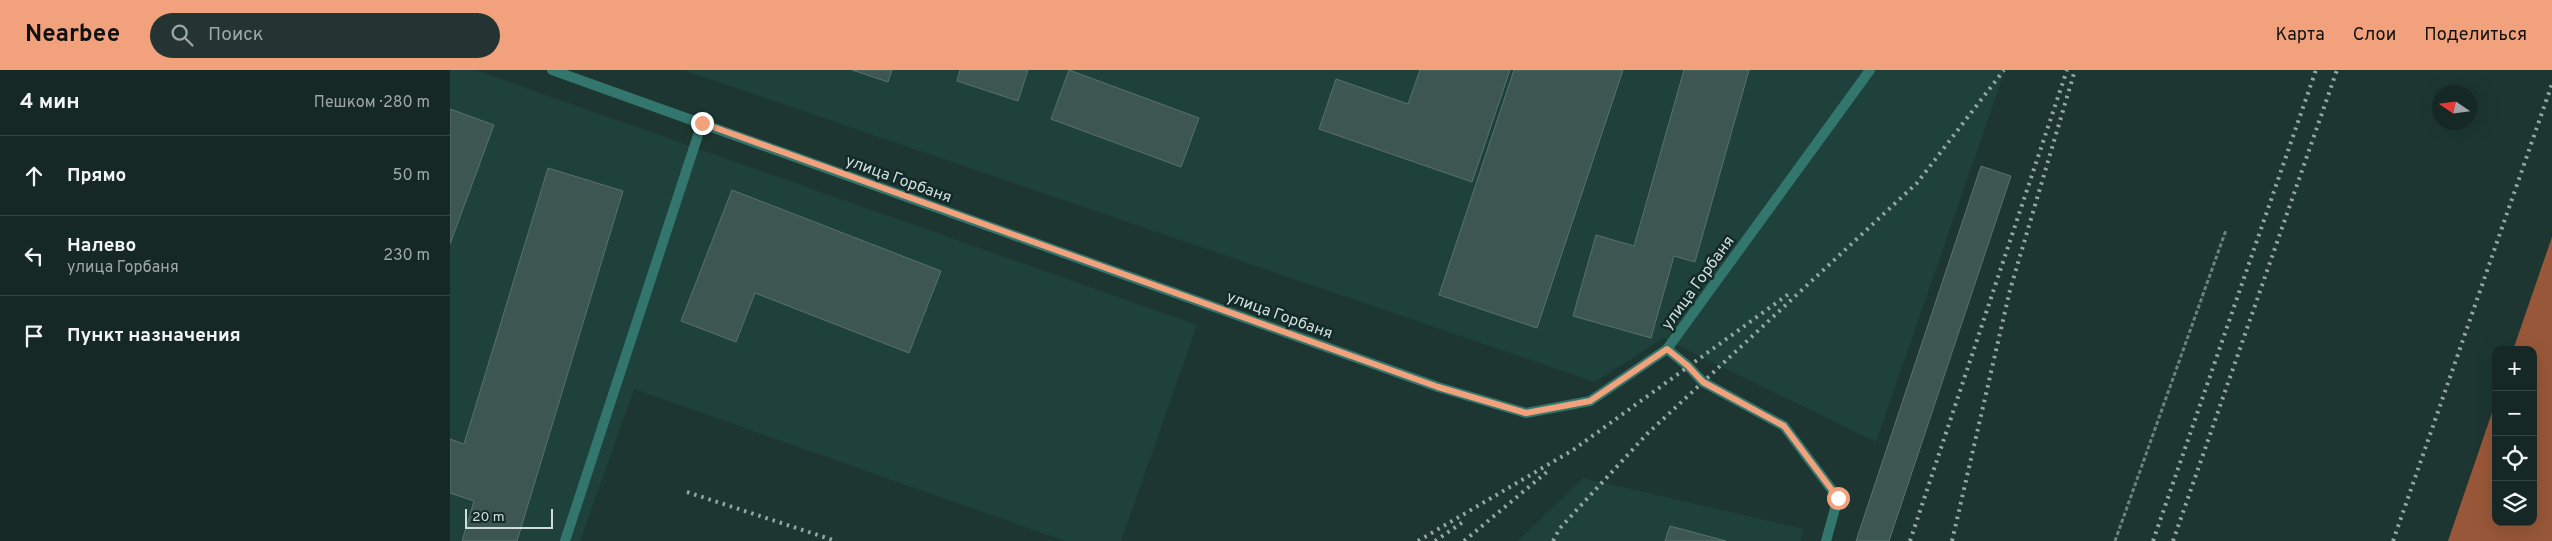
<!DOCTYPE html>
<html lang="ru">
<meta charset="utf-8">
<style>
:root{--surface:#162826;--page:#233432;--text:#f1f3f6;--muted:#9ea6a7;--line:#354443;--accent:#f1a17c}
body{margin:0;font-family:Overpass,sans-serif;background:var(--page);color:var(--text)}
.controls{position:absolute;right:15px;bottom:15px;display:grid;overflow:hidden;border-radius:10px;box-shadow:0 5px 20px #0002}
.controls button{width:45px;height:45px;display:grid;place-items:center;padding:0;border:0;border-bottom:1px solid var(--line);background:var(--surface);color:var(--text);font:25px sans-serif}
.compass{position:absolute;left:1982px;top:15px;width:45px;height:45px;border-radius:50%;background:var(--surface);box-shadow:0 5px 20px #0002;rotate:283deg}
.scale{position:absolute;left:15px;bottom:12px;width:88px;box-sizing:border-box;padding-left:5px;border:2px solid #d0dedb;border-top:0;font-size:14px;line-height:18px;white-space:nowrap;color:#d0dedb;-webkit-text-stroke:4px #132b28;paint-order:stroke}
.stop{position:absolute;width:15px;height:15px;margin:-11px;border:4px solid #f1a17c;border-radius:50%;background:#fff}
.stop.end{background:#f1a17c;border-color:#fff;box-shadow:0 1px 5px #0008}
.list{margin:0;padding:0;list-style:none}
h2{display:flex;justify-content:space-between;align-items:center;height:65px;margin:0;padding:0 20px;font-size:21px}
h2 small{font-size:16px;font-weight:400;color:var(--muted)}
.list li{display:grid;grid-template-columns:32px 1fr auto;gap:15px;align-items:center;box-sizing:border-box;height:80px;padding:0 20px;border-top:1px solid var(--line)}
.list b{display:block;font-size:19px;white-space:nowrap}
.list p{margin:0;font-size:16px;white-space:nowrap;color:var(--muted)}
.list em{font-size:16px;font-style:normal;color:var(--muted)}
.icon{flex:none;width:28px;height:28px;fill:none;stroke:currentColor;stroke-width:2;stroke-linecap:round;stroke-linejoin:round}
.map{position:relative;flex:none;width:2102px;height:471px;overflow:hidden}
header{display:flex;align-items:center;gap:30px;box-sizing:border-box;height:70px;padding:0 25px;background:var(--accent);color:#111}
header strong{font-size:24px}
nav{display:flex;gap:28px;margin-inline-start:auto;font-size:18px}
.search{width:350px;height:45px;background:var(--page);display:flex;align-items:center;gap:12px;box-sizing:border-box;padding:0 18px;border-radius:28px;color:var(--muted);font-size:19px}
main{display:flex}
aside{flex:1;background:var(--surface)}
.map>svg:first-child{display:block}
</style>
<header>
<strong>Nearbee</strong>
<div class="search"><svg class="icon" aria-label="search" viewBox="0 0 24 24"><circle cx="10" cy="10" r="6"/><path d="M15 15l6 6"/></svg>Поиск</div>
<nav><a>Карта</a><a>Слои</a><a>Поделиться</a></nav>
</header>
<main>
<aside>
<h2>4 мин<small>Пешком · 280 m</small></h2>
<ul class="list">
<li><svg class="icon" aria-label="ahead" viewBox="0 0 24 24"><path d="M12 20V5M6 11l6-6 6 6"/></svg><div><b>Прямо</b></div><em>50 m</em></li>
<li><svg class="icon" aria-label="left" viewBox="0 0 24 24"><path d="M17 20v-9H6M10 6l-5 5 5 5"/></svg><div><b>Налево</b><p>улица Горбаня</p></div><em>230 m</em></li>
<li><svg class="icon" aria-label="arrive" viewBox="0 0 24 24"><path d="M6 21V4h12l-3 4 3 4H6"/></svg><div><b>Пункт назначения</b></div></li>
</ul>
</aside>
<div class="map">
<svg width="2102" height="471" viewBox="0 0 2102 471">
<rect width="100%" height="100%" fill="#1d3632"/>
<g fill="#1f413c">
<path d="M 0,0 L 25,0 L 747,255 L 671,471 L 615,471 L 184,319 L 130,471 L 0,471 Z"/>
<path d="M 233,0 L 1555,0 L 1426,372 L 1213,268 L 1145,312 Z"/>
<path d="M 1133,408 L 1354,459 L 1350,471 L 1068,471 Z"/>
</g>
<path fill="#985738" d="M 2102,167 L 2102,471 L 1998,471 L 2046,331 L 2046,452 L 2083,452 L 2083,280 L 2063,280 Z"/>
<g fill="#3d5652" stroke="#58726d">
<path d="M 402,0 L 442,0 L 438,12 Z"/>
<path d="M 510,0 L 578,0 L 568,31 L 507,11 Z"/>
<path d="M 619,0 L 749,48 L 731,97 L 601,49 Z"/>
<path d="M 970,0 L 1060,0 L 1022,112 L 869,59 L 886,9 L 958,34 Z"/>
<path d="M 1064,0 L 1173,0 L 1087,258 L 989,225 Z"/>
<path d="M 1234,0 L 1299,0 L 1245,192 L 1224,186 L 1201,268 L 1123,246 L 1146,165 L 1184,176 Z"/>
<path d="M 0,39 L 44,55 L 0,174 Z"/>
<path d="M 1531,96 L 1561,106 L 1439,471 L 1406,471 Z"/>
<path d="M 98,98 L 173,121 L 67,471 L 12,471 L 24,431 L 0,423 L 0,369 L 14,374 Z"/>
<path d="M 282,120 L 491,201 L 459,283 L 305,223 L 286,272 L 231,251 Z"/>
<path d="M 1220,456 L 1276,471 L 1215,471 Z"/>
</g>
<g fill="none" stroke-linecap="round" stroke-linejoin="round">
<path stroke="#6e827f" stroke-width="3" stroke-dasharray="4 2.5" stroke-linecap="butt" d="M 1665,471 L 1776,160"/>
<g stroke="#32766d" stroke-width="10">
<path d="M 102,0 L 988,317 L 1076,343 L 1140,331 L 1217,279 L 1420,0"/>
<path d="M 1217,279 L 1238,296 L 1253,312 L 1334,356 L 1388,428 L 1376,471"/>
<path d="M 115,471 L 252,53"/>
</g>
<g stroke="#95a7a4" stroke-width="4" stroke-dasharray="2.5 5" stroke-linecap="butt">
<path d="M 237,422 L 386,471"/>
<path d="M 968,471 L 1123,380 L 1340,223"/>
<path d="M 985,471 L 1016,450"/>
<path d="M 1014,471 L 1098,401"/>
<path d="M 1103,471 L 1110,458 L 1197,364 L 1467,113 L 1554,0"/>
<path d="M 1460,471 L 1617,0"/>
<path d="M 1502,471 L 1560,220 L 1625,0"/>
<path d="M 1703,471 L 1866,0"/>
<path d="M 1723,471 L 1887,0"/>
<path d="M 1943,471 L 2102,14"/>
</g>
</g>
<g fill="none" stroke-linecap="round" stroke-linejoin="round">
<path stroke="#f1a17c" stroke-width="6" d="M 252,53 L 988,317 L 1076,343 L 1140,331 L 1217,279 L 1238,296 L 1253,312 L 1334,356 L 1388,428"/>
</g>
<g text-anchor="middle" stroke-width="5" stroke-linejoin="round" paint-order="stroke">
<g font-size="16" fill="#d0dedb" stroke="#132b28">
<text transform="translate(449 108) rotate(20)" y="6">улица Горбаня</text>
<text transform="translate(1247 212) rotate(-54)" y="6">улица Горбаня</text>
<text transform="translate(830 244) rotate(20)" y="6">улица Горбаня</text>
</g>
</g>
</svg>
<div class="controls">
<button>+</button>
<button>−</button>
<button><svg class="icon" aria-label="locate" viewBox="0 0 24 24"><circle cx="12" cy="12" r="6"/><path d="M12 2v4M12 18v4M2 12h4M18 12h4"/></svg></button>
<button><svg class="icon" aria-label="layers" viewBox="0 0 24 24"><path d="M12 4l9 5-9 5-9-5zM3 14l9 5 9-5"/></svg></button>
</div>
<svg class="compass" viewBox="-18 -18 36 36"><path d="M0-13l5 13h-10z" fill="#e53935"/><path d="M0 13l5-13h-10z" fill="#9ea6a7"/></svg>
<div class="scale">20 m</div>
<div class="stop" style="left:1388px;top:428px"></div>
<div class="stop end" style="left:252px;top:53px"></div>
</div>
</main>
